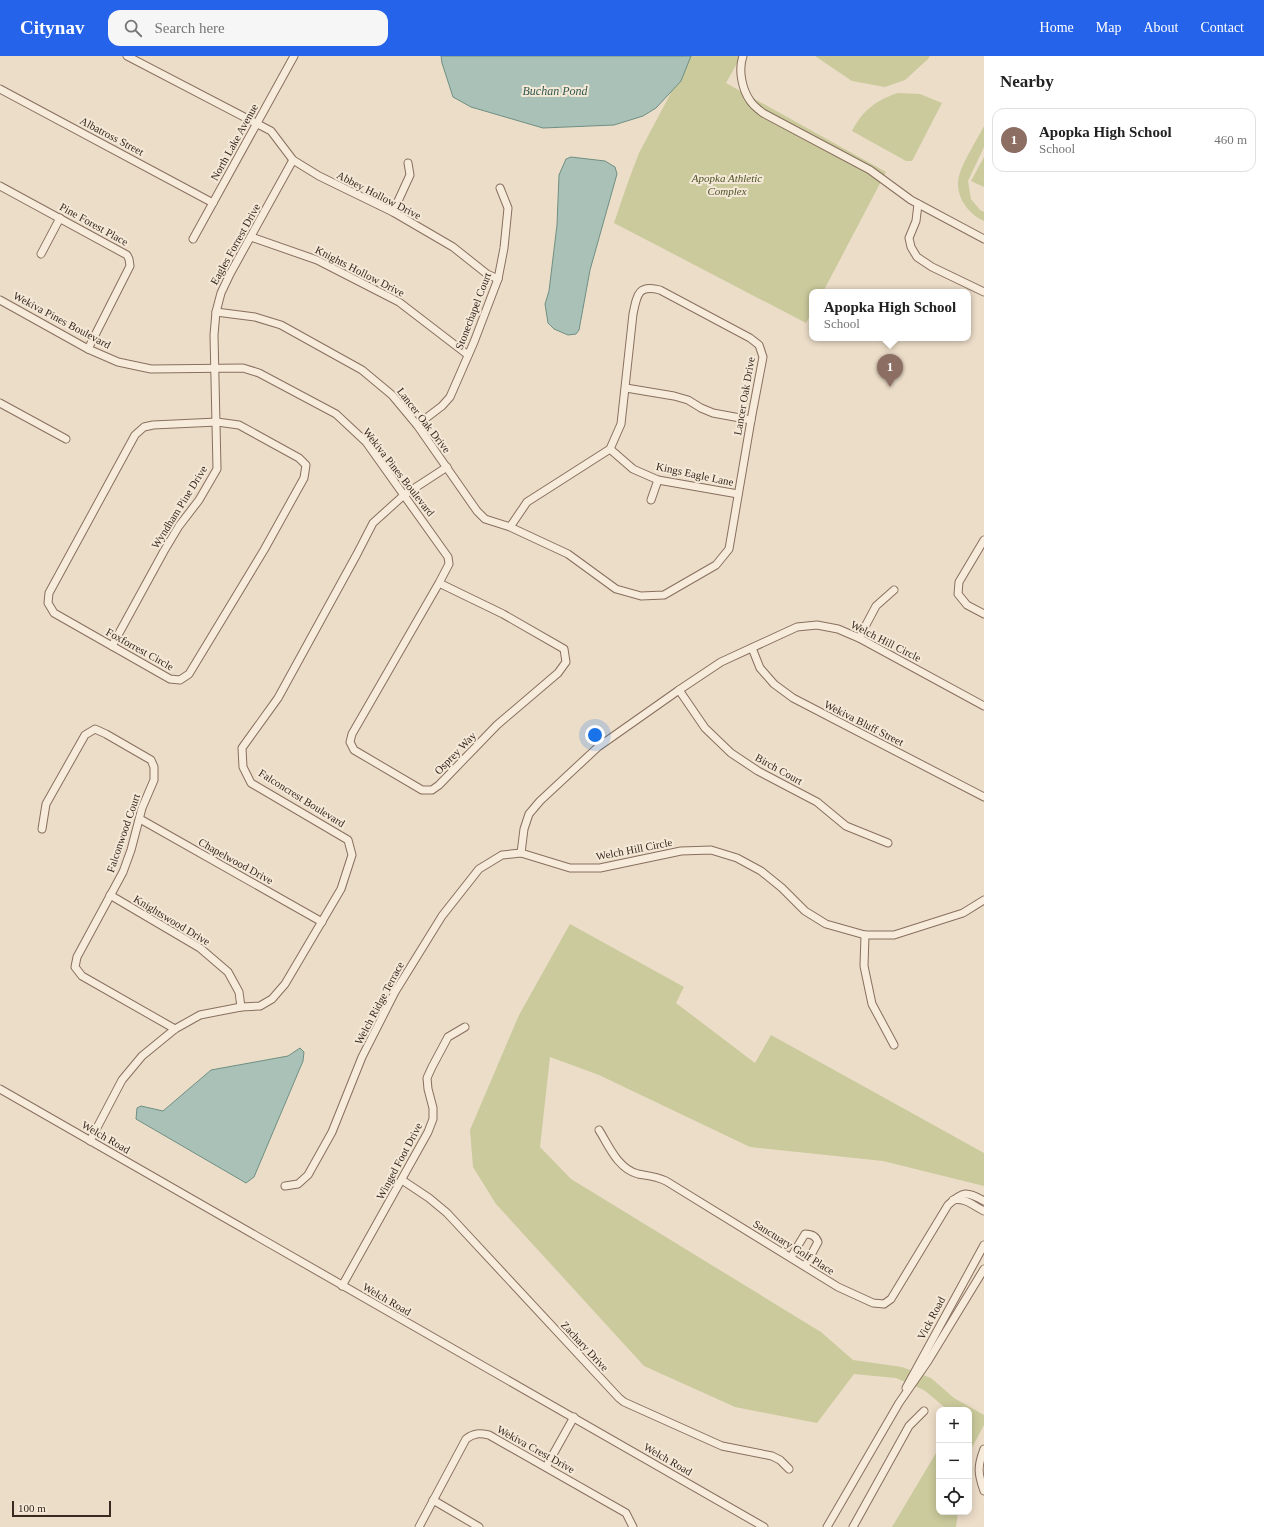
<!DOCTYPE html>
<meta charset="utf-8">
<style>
:root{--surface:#fff;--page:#f6f6f6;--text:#222;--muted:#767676;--line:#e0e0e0;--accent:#2563eb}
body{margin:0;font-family:"Times New Roman",serif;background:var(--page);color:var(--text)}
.controls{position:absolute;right:12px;bottom:12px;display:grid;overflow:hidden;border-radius:8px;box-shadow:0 2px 10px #0003}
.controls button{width:36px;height:36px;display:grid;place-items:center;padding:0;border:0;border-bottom:1px solid var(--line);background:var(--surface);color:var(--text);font:20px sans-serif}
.scale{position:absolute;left:12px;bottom:10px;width:99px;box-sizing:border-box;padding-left:4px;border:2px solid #392921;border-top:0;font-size:11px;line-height:14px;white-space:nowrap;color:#392921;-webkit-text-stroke:3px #f4e8d7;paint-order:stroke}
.you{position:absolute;left:595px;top:679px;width:14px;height:14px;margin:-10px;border:3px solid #fff;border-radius:50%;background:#1a73e8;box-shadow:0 0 0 6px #1a73e833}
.badge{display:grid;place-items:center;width:26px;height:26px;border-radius:50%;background:var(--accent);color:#fff;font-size:13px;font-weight:700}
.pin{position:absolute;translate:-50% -33px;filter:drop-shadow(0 1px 2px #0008)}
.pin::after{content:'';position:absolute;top:21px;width:14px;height:12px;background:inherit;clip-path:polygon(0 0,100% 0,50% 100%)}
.popup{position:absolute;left:809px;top:233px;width:162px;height:52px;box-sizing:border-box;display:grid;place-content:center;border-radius:8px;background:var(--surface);filter:drop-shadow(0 1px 3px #0005);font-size:13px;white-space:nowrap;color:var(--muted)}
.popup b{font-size:15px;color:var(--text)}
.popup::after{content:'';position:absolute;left:50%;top:100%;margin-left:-8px;border:8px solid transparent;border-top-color:var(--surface)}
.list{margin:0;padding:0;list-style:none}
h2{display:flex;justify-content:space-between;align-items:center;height:52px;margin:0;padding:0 16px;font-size:17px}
h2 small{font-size:13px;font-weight:400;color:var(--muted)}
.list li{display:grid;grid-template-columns:26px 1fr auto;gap:12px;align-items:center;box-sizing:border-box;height:64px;margin:0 8px 8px;padding:0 8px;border:1px solid var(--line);border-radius:12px}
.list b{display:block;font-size:15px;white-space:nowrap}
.list p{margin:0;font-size:13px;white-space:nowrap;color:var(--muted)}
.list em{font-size:13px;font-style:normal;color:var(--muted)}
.icon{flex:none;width:22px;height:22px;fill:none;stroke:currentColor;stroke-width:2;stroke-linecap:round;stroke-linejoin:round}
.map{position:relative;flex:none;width:984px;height:1471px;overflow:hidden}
header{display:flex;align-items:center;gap:24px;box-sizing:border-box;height:56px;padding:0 20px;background:var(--accent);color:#fff}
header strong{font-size:19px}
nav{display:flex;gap:22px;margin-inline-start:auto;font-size:14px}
.search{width:280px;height:36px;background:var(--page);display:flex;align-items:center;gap:10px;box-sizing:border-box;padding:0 14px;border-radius:12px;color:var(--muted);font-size:15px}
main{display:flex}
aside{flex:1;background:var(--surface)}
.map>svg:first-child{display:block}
</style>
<header>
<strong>Citynav</strong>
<div class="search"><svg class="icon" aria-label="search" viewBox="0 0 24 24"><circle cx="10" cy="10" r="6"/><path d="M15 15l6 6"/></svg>Search here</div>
<nav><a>Home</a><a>Map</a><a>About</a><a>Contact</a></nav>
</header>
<main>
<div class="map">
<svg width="984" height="1471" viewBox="0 0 984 1471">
<rect width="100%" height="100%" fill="#ecddc8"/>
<g fill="#caca9c">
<path d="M 677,0 L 741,0 L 726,27 L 886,116 L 823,236 L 812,236 L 812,256 L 806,267 L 614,167 L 628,126 L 639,97 L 683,14 Z"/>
<path d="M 815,0 L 930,0 L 928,3 L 905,24 L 885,31 L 852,25 Z"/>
<path d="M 898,37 L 920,38 L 942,47 L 912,105 L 906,105 L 852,75 C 862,55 876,44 898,37 Z"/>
<path d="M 984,70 L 984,91 L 968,125 L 971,143 L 980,154 L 984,156 L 984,165 C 968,158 954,139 959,120 C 963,105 977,84 984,70 Z"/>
<path d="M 984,101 L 984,131 L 971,125 Z"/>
<path d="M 570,868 L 684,931 L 676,947 L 755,1007 L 771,979 L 984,1097 L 984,1130 L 883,1105 L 750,1091 L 599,1019 L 550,1001 L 540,1091 L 571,1123 L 821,1276 L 853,1304 L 902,1311 L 931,1322 L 954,1342 L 984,1359 L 984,1369 L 969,1397 L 969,1354 L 948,1354 L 924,1334 L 896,1322 L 854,1318 L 817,1367 L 735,1351 L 644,1310 L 496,1148 L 473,1111 L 470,1074 L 519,959 Z"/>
<path d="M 939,1388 L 939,1456 L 958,1456 L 956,1471 L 892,1471 L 936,1397 Z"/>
</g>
<g fill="#a9c1b7" stroke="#6f8f83">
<path d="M 441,0 L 691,0 L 681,25 L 656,52 L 643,60 L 614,69 L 543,72 L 471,51 L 453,41 L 442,7 Z"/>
<path d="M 571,101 L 605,105 L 615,111 L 617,118 L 590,214 L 579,274 L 576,278 L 568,279 L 554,273 L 548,267 L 545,248 L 549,235 L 557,169 L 559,119 L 566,103 Z"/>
<path d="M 300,992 L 304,996 L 303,1005 L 254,1121 L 246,1127 L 136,1063 L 137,1052 L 141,1050 L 163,1055 L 211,1014 L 288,1000 Z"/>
</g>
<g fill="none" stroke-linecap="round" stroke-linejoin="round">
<g stroke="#886f5e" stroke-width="9">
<g id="minor">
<path d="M 127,0 L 271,75 L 293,104 L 319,120 L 393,156 L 453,191 L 487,218 L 498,223"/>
<path d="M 743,0 C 738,14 742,34 751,46 C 754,50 759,54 763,57 L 870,114 L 911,144 L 984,183"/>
<path d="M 0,33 L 213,147"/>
<path d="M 0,130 L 127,199 L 129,203 L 130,210 L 88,293"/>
<path d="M 918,148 L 916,165 L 909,182 L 911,191 L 917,201 L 932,211 L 984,236"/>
<path d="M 393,156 L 410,119 L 408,107"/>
<path d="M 251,181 L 317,204 L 399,246 L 468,299"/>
<path d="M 193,183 L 294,0"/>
<path d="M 41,198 L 60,162"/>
<path d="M 0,244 L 88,293 L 118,306 L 151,313 L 243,312 L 259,317 L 336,358 L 366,386 L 448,501 L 449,508 L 439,527 L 352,678 L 350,686 L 354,694 L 422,734 L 432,734 L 439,729 L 497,669 L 558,617 L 566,606 L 564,593 L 503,558 L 439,527"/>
<path d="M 216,256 L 255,261 L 281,269 L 362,314 L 392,339 L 417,369 L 477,455 L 485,463 L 510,471 L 568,498 L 616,533 L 641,540 L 664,539 L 716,509 L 729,493 L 751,364 L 763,301 L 759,289 L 750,282 L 660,234 C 638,228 637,239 633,258 L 621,368 L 610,393 L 527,446 L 510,471"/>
<path d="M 626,332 L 674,340 L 688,344 L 701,352 L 713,357 L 751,364"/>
<path d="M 0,347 L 66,383"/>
<path d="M 217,366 L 239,369 L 299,402 L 306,409 L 304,422 L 264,494 L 189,618 L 180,624 L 170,623 L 54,557 L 48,547 L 49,537 L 135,379 L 144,371 L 153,369 Z"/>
<path d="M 417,369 L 442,350 L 450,341 L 474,286 L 498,223 L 504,192 L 508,152 L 500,132"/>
<path d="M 610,393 L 633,413 L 658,424 L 738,438"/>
<path d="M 651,444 L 658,424"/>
<path d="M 984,484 L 959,526 L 958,538 L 967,549 L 984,558"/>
<path d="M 859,582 L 876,550 L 894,534"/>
<path d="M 112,590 L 164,495 L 179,470 L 199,444 L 217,413 L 214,279 L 216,256 L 221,237 L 230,218 L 293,104"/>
<path d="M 752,592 L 760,612 L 774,628 L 793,642 L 984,741"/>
<path d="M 679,634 L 705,672 L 731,697 L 758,715 L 817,746 L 846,770 L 888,787"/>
<path d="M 984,650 L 859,582 L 838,573 L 817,569 L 797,571 L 721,606 L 679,634 L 598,691 L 540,745 L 529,758 L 524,773 L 521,797 L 570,812 L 600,812 L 681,795 L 711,794 L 737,802 L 761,815 L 782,832 L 805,855 L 826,868 L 865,879 L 894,879 L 963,857 L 984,844"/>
<path d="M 140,763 L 322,866"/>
<path d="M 42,773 L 46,748 L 85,679 L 95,673 L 106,678 L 151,704 L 154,711 L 154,724 L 142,752 L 131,794 L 123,816 L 77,901 L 75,911 L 82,920 L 175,973"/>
<path d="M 110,839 L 200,892 L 228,916 L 239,936 L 241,951"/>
<path d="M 865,879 L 864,910 L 872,948 L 894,989"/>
<path d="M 0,1033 L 764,1471"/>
<path d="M 599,1074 C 609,1090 618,1113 638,1118 C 649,1120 655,1120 666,1125 L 838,1231 L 873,1247 L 884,1248 L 891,1243 L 948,1149 C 963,1135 967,1135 984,1145"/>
<path d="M 90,1085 L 122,1024 L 142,1000 L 175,973 L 200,959 L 241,951 L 260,950 L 272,943 L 285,928 L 341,833 L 352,799 L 348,784 L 251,727 L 243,711 L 242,692 L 278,642 L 357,498 L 373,467 L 404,439 L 447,411"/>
<path d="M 402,1124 L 429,1142 L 447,1157 L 619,1342 L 624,1346 L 722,1390 L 772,1400 L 780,1404 L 789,1413"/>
<path d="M 285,1130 L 298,1128 L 308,1119 L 332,1076 L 362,1001 L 395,936 L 442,860 L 479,813 L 502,799 L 521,797"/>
<path d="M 953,1144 C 964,1141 974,1150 984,1155"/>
<path d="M 791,1201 L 805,1178 C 812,1178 816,1180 818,1186 L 805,1210"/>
<path d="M 342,1230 L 428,1076 L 433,1063 L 433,1052 L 428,1033 L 427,1022 L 432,1011 L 448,981 L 465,971"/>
<path d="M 906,1332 L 984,1189"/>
<path d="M 984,1393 C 977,1411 978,1418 984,1435"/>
<path d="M 546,1411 L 574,1361"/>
<path d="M 433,1444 L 479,1471"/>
<path d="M 419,1471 L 466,1383 C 474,1377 479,1377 489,1379 L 626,1457 L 633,1471"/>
<path d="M 827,1471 L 899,1347 L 928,1305 L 984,1213"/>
<path d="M 853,1471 L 909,1370 L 924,1355"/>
</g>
</g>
<use href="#minor" stroke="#f7ebdb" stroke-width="7"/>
</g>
<g text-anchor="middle" stroke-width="4" stroke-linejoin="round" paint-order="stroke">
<g font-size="11" fill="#392921" stroke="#f4e8d7">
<text transform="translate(112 80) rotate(28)" y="4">Albatross Street</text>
<text transform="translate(234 86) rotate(-61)" y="4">North Lake Avenue</text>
<text transform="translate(379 139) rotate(27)" y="4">Abbey Hollow Drive</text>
<text transform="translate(94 168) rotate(29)" y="4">Pine Forest Place</text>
<text transform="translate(235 188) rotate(-61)" y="4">Eagles Forrest Drive</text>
<text transform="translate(360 215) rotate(27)" y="4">Knights Hollow Drive</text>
<text transform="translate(473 255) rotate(-69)" y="4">Stonechapel Court</text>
<text transform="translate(62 264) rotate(28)" y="4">Wekiva Pines Boulevard</text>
<text transform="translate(744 340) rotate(-80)" y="4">Lancer Oak Drive</text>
<text transform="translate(424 364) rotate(52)" y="4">Lancer Oak Drive</text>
<text transform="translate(399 416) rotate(52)" y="4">Wekiva Pines Boulevard</text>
<text transform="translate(695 418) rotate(12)" y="4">Kings Eagle Lane</text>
<text transform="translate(179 451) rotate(-58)" y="4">Wyndham Pine Drive</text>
<text transform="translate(886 585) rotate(27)" y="4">Welch Hill Circle</text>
<text transform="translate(140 593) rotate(29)" y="4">Foxforrest Circle</text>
<text transform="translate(864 667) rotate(27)" y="4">Wekiva Bluff Street</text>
<text transform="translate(455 697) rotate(-46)" y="4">Osprey Way</text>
<text transform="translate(779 713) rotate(29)" y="4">Birch Court</text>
<text transform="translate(302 742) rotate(32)" y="4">Falconcrest Boulevard</text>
<text transform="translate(123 777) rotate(-71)" y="4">Falconwood Court</text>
<text transform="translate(634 793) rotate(-11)" y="4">Welch Hill Circle</text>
<text transform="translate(236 805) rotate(29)" y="4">Chapelwood Drive</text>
<text transform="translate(172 864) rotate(31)" y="4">Knightswood Drive</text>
<text transform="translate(379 947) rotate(-62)" y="4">Welch Ridge Terrace</text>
<text transform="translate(106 1081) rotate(30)" y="4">Welch Road</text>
<text transform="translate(399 1105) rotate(-62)" y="4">Winged Foot Drive</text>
<text transform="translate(794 1191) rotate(32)" y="4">Sanctuary Golf Place</text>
<text transform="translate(387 1243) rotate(30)" y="4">Welch Road</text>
<text transform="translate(931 1262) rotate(-62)" y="4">Vick Road</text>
<text transform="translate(585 1290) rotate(47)" y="4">Zachary Drive</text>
<text transform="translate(536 1393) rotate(29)" y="4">Wekiva Crest Drive</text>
<text transform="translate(668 1403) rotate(30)" y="4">Welch Road</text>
</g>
<g font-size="11" font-style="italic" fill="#4e5428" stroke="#f4e8d7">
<text x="727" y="126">Apopka Athletic<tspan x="727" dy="13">Complex</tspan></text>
</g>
<g font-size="12" font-style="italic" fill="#315850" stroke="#f4e8d7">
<text x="555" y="39">Buchan Pond</text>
</g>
</g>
</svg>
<div class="controls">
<button>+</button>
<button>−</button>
<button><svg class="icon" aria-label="locate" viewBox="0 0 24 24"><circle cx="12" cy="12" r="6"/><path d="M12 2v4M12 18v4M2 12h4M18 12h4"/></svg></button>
</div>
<div class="scale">100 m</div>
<div class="you"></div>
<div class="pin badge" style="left:890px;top:331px;background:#8d6e63">1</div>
<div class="popup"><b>Apopka High School</b>School</div>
</div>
<aside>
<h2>Nearby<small></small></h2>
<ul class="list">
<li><span class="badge" style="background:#8d6e63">1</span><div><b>Apopka High School</b><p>School</p></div><em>460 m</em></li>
</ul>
</aside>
</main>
